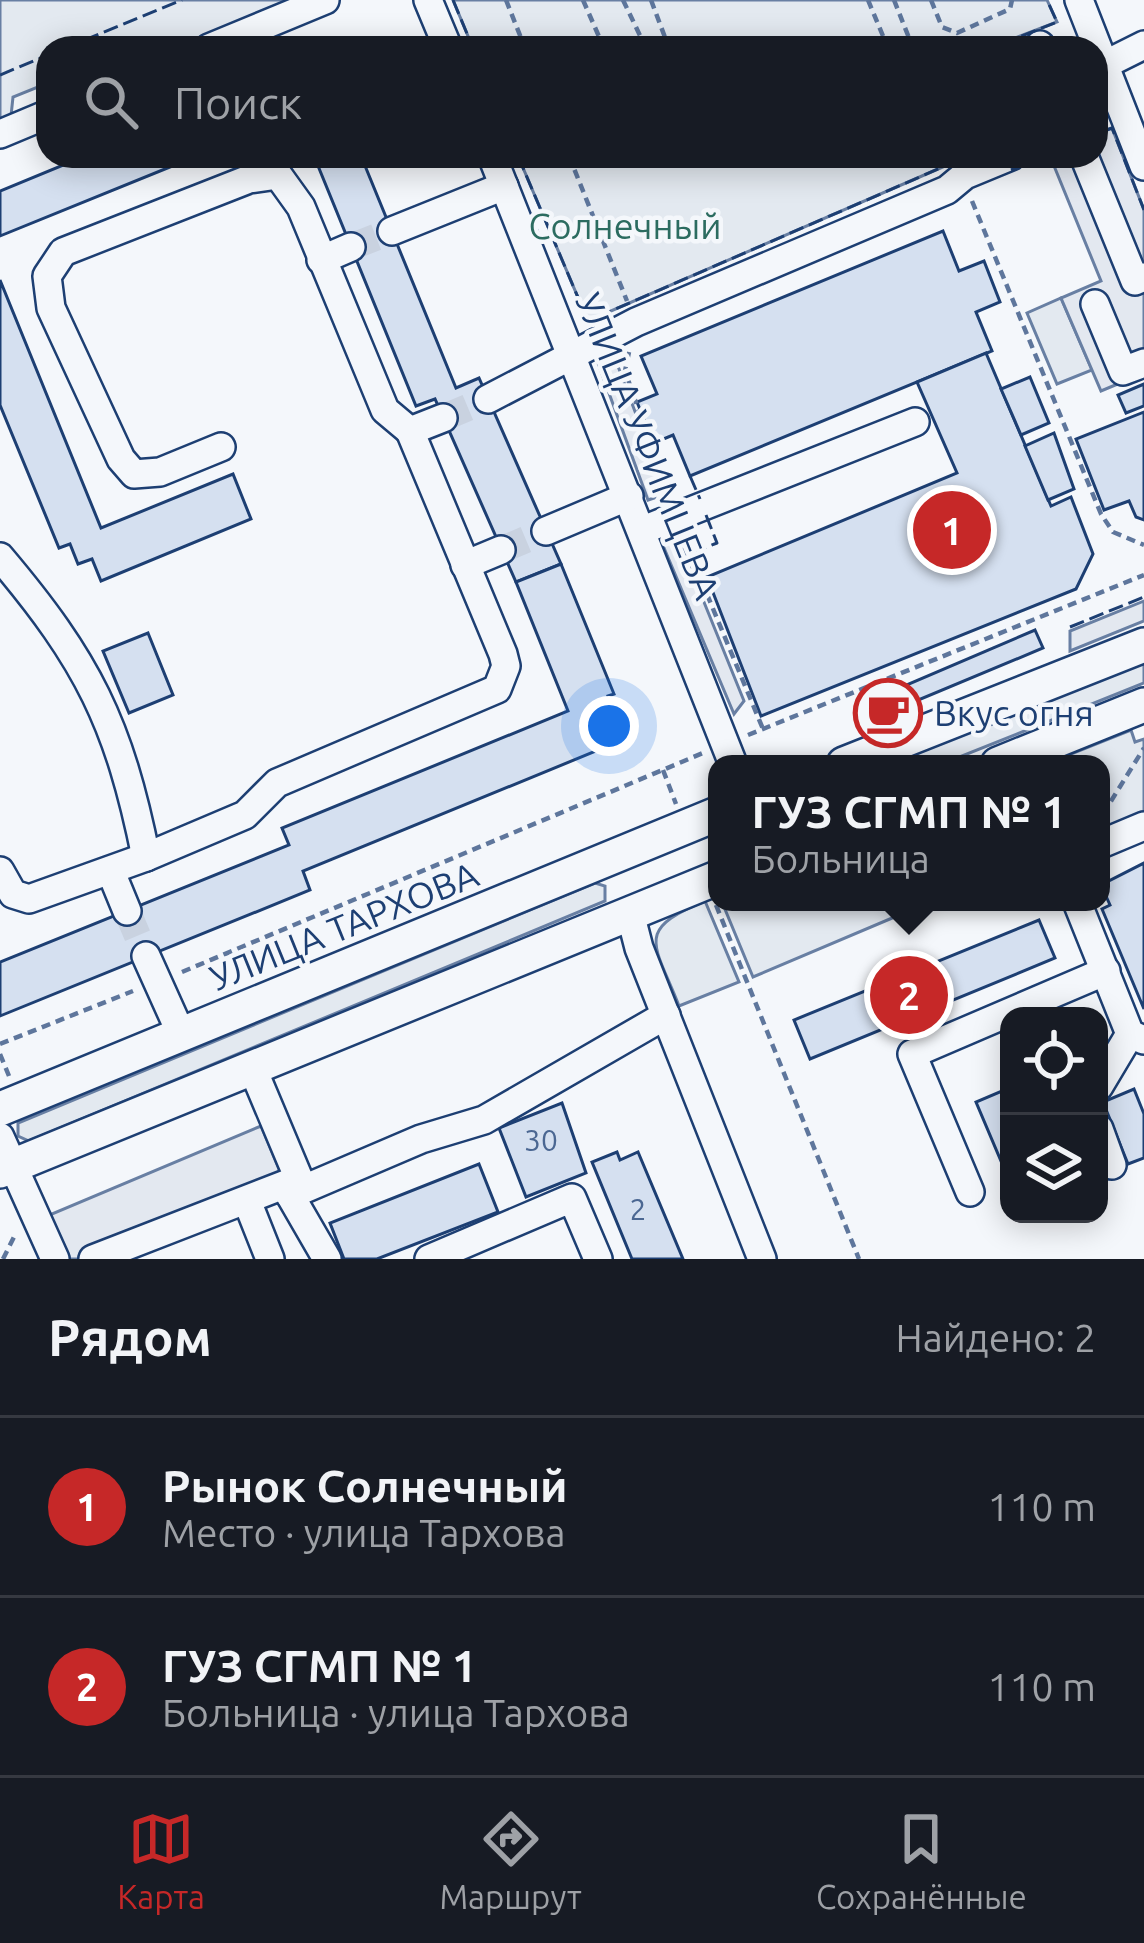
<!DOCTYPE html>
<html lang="ru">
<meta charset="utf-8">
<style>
:root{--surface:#171b24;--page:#20242c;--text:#f1f3f6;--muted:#9ea1a6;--line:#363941;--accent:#c62828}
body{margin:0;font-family:Ubuntu,sans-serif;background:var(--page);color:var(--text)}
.controls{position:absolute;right:36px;bottom:36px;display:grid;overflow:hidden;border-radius:24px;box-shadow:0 6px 30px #0003}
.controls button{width:108px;height:108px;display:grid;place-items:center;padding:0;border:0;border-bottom:3px solid var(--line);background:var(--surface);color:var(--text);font:60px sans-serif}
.you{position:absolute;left:609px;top:726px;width:42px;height:42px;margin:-30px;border:9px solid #fff;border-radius:50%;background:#1a73e8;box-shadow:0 0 0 18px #1a73e833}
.badge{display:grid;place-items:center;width:78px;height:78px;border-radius:50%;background:var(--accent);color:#fff;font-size:39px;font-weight:700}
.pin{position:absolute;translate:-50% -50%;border:6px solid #fff;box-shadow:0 3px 12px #0006}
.popup{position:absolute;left:708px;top:755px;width:402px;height:156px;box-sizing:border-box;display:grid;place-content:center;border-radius:24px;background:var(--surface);filter:drop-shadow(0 3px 9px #0005);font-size:39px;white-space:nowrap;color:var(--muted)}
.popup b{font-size:45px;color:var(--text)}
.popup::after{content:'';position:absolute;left:50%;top:100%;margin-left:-24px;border:24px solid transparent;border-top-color:var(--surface)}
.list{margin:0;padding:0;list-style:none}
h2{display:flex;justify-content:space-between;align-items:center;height:156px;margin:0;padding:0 48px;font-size:51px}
h2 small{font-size:39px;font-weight:400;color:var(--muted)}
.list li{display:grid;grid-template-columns:78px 1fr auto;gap:36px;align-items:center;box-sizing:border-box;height:180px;padding:0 48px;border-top:3px solid var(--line)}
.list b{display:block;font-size:45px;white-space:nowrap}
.list p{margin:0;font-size:39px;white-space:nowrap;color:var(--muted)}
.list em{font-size:39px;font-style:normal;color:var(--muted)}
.icon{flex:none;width:66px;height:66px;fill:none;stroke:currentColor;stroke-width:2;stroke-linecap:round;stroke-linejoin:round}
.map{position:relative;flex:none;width:1144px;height:1259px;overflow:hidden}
.search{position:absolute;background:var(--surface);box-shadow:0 6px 30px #0003;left:36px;right:36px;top:36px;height:132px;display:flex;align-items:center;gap:30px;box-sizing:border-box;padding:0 42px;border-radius:36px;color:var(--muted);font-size:45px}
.sheet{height:516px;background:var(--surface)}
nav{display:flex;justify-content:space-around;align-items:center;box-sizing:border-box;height:168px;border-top:3px solid var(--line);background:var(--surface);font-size:33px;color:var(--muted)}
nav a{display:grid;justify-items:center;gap:6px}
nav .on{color:var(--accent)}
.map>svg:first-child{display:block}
</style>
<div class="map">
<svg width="1144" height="1259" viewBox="0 0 1144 1259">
<rect width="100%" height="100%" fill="#f4f7fb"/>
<g fill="#e3e9f0" stroke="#687fa3" stroke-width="3">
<path d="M 0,0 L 305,0 L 181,48 L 48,48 L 48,83 L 13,97 L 11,116 L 0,120 Z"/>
<path d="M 453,0 L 1047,0 L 1057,22 L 1010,40 L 1012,48 L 473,48 Z"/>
<path d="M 518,156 L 968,156 L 588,321 Z"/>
<path d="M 1061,298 L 1092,370 L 1057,384 L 1027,313 Z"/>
<path d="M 1144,661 L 1144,683 L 942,764 L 889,764 Z"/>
<path d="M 1131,730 L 1135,742 L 1144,739 L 1144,812 L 1101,830 L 1101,764 L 1046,764 Z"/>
<path d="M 595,883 L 605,886 L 605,901 L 29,1141 L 18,1136 L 18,1123 Z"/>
<path d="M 705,901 L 739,982 L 679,1006 C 655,944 633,930 705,901 Z"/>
<path d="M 722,902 L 930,902 L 753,977 Z"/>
</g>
<g fill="#e3e8f0" stroke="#687fa3" stroke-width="3">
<path d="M 1112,128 L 1144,210 L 1144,373 L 1101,391 L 1061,298 L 1101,281 L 1050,156 L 1096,156 L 1096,134 Z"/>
<path d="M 610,345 L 666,494 L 648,500 L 594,352 Z"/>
<path d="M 674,528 L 744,701 L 734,714 L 659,536 Z"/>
<path d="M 1144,601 L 1144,621 L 1070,651 L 1070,631 Z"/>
<path d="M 261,1126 L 281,1174 L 79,1259 L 65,1259 L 47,1216 Z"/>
</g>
<g fill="#d5e0f0" stroke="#1d3f73" stroke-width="3">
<path d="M 85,156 L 197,156 L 0,236 L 0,191 Z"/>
<path d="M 314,156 L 361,156 L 456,388 L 479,378 L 561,564 L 516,582 L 435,399 L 416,406 Z"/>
<path d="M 943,231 L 959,271 L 984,261 L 1000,302 L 976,312 L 992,351 L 690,476 L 673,435 L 654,443 L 637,402 L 657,394 L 641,356 Z"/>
<path d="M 0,280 L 101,528 L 233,474 L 251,519 L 101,581 L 92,559 L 78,564 L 70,544 L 59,548 L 0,405 Z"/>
<path d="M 986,353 L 1051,506 L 1071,497 L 1093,554 L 1076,589 L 761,716 L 707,577 L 957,473 L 917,382 Z"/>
<path d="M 1030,377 L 1049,423 L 1021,435 L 1001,389 Z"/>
<path d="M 1144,384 L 1144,406 L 1126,413 L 1118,395 Z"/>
<path d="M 1144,412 L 1144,520 L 1136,517 L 1129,501 L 1104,510 L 1076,439 Z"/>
<path d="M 1054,433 L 1074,489 L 1048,500 L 1025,446 Z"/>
<path d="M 561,564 L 614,694 L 608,696 L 613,709 L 601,714 L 613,744 L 303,871 L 310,890 L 0,1016 L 0,962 L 289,845 L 282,828 L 568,711 L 516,582 Z"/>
<path d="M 1035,630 L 1043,648 L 904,706 L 897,689 Z"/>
<path d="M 148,633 L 173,695 L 129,713 L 103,651 Z"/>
<path d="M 1144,863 L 1144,1009 L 1102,909 L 1110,905 L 1101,885 Z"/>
<path d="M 1039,920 L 1055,958 L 810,1059 L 794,1020 Z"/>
<path d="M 1009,1088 L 1009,1158 L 1001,1161 L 976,1102 Z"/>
<path d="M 1134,1089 L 1144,1114 L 1144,1158 L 1128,1164 L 1103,1102 Z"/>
<path d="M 562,1103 L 586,1173 L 526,1197 L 499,1128 Z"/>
<path d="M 617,1152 L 620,1160 L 638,1152 L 683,1259 L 632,1259 L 592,1162 Z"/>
<path d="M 479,1164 L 498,1212 L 377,1259 L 344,1259 L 330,1223 Z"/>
</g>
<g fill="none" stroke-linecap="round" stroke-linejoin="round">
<g stroke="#c9d2e0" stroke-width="27" stroke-dasharray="27 14" stroke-linecap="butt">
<path d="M 351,247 L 392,231"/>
<path d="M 443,418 L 488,399"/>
<path d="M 501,550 L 546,531"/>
<path d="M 127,911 L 146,956"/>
</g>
<g stroke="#1d3f73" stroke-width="32">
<g id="minor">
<path d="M 428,0 L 448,48"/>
<path d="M 1079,0 L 1144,166"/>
<path d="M 1040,45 L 1041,48"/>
<path d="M 209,48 L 325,0"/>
<path d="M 1104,65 L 1144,45"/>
<path d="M 0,134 L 48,114"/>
<path d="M 492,156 L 733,764"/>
<path d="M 1084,156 L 1135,281 L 1144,277"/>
<path d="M 392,231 L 504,186"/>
<path d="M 321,260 L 351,247"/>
<path d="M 1095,304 L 1123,371 L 1144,363"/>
<path d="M 488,399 L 636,322 L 947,190 L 965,175 L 1011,156"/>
<path d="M 221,447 L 160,472 L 134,474 L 121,459 L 51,308 L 47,276 L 63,252 L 249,179 L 278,175 L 301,207 L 385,410 L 410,431 L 443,418"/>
<path d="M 643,530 L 915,422"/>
<path d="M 546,531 L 629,496"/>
<path d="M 0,557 C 88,661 119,723 146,857"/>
<path d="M 465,565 L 501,550"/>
<path d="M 1101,844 L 1144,826"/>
<path d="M 0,871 L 13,894 L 29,899 L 146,857 L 245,815 L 277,783 L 497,689 L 506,666 L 503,654 L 410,431"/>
<path d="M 111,872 L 127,911"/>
<path d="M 1077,902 L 1130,1034 L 1144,1040"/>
<path d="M 630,913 L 639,948 L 762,1259"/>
<path d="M 146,956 L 182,1036"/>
<path d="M 252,1067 L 299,1179 L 290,1195 L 327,1259"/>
<path d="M 1099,1086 L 1130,1034"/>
<path d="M 1099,1129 L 1112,1165"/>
<path d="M 0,1137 L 55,1259"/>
<path d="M 970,1192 L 912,1054 L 1106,971"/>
<path d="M 290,1195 L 421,1139 L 484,1120 L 666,1015"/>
<path d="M 247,1201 L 270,1259"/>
<path d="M 93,1259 L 299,1179"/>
<path d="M 429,1259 L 572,1198 L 598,1259"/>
</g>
</g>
<g stroke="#1d3f73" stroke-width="38">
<g id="major">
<path d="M 844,764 L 1144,645"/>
<path d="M 998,764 L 1144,705"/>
<path d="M 0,1109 L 717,814"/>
<path d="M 0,1171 L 717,878"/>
</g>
</g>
<g stroke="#5e769c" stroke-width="4.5" stroke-dasharray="9 6" stroke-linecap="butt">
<path d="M 506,0 L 525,48"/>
<path d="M 583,0 L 604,48"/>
<path d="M 623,0 L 646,48"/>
<path d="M 651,0 L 669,48"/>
<path d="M 868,0 L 888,48"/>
<path d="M 894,0 L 913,48"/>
<path d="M 931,0 L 942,27 L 957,33 L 1010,9 L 1012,0"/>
<path d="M 569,156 L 627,301"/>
<path d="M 933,156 L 938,168"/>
<path d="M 972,201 L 1101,514 L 1113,532 L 1144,545"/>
<path d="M 629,352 L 625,371 L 668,494"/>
<path d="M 684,539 L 763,729"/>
<path d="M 748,735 L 1144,575"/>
<path d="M 663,770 L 676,804"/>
<path d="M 1103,814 L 1144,748"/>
<path d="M 716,905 L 859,1259"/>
<path d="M 182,972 L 703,753"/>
<path d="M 0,1044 L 133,991"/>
<path d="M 0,1054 L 9,1076"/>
<path d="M 3,1259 L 16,1233"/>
</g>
<use href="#minor" stroke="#f4f7fb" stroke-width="27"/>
<use href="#major" stroke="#f4f7fb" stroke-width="33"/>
<g stroke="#1d3f73" stroke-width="3" stroke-dasharray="15 6" stroke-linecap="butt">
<path d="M 453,0 L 473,48"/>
<path d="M 65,48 L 182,0"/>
<path d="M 1012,48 L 1009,41 L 1057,22 L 1047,0"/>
<path d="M 0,75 L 48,55"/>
<path d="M 1104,131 L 1112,128 L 1144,210"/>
<path d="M 518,156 L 588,321 L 968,156"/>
<path d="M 1011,170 L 1044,156"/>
<path d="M 690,476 L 700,499"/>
<path d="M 706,515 L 717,543 L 692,553 L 702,579 L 707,577"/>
<path d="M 1070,627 L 1144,597"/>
</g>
</g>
<defs>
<g id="cafe-ring" transform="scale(3.45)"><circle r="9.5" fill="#f4f7fb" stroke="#c62828" stroke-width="1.5"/><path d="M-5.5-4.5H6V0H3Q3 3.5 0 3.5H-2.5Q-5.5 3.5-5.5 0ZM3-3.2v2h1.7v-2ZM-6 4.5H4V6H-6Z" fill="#c62828"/></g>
</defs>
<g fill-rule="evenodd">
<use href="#cafe-ring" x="888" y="713"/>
</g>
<g text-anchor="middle" stroke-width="9" stroke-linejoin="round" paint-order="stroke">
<g font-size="30" fill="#4b6792">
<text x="541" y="1151">30</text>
<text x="638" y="1220">2</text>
</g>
<g font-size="36" fill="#2c6c60" stroke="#f4f7fb">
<text x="625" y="239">Солнечный</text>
</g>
<g font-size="36" fill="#1d3f73" stroke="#f4f7fb">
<text transform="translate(648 446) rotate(68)" y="13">УЛИЦА УФИМЦЕВА</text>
<text transform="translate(344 926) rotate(-22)" y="13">УЛИЦА ТАРХОВА</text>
</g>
<g font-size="36" fill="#1d3f73" stroke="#f4f7fb" text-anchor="start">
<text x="934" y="726">Вкус огня</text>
</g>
</g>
</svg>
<div class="controls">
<button><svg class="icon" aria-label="locate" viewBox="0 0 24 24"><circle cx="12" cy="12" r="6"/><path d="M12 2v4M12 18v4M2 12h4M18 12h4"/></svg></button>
<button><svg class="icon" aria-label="layers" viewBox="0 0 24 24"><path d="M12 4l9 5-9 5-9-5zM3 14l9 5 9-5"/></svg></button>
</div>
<div class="you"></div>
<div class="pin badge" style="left:952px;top:530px">1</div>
<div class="pin badge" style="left:909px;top:995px">2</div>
<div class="popup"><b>ГУЗ СГМП № 1</b>Больница</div>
<div class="search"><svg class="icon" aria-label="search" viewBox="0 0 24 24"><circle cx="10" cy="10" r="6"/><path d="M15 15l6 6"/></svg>Поиск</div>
</div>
<section class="sheet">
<h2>Рядом<small>Найдено: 2</small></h2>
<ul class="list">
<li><span class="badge">1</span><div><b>Рынок Солнечный</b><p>Место · улица Тархова</p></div><em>110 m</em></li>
<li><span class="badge">2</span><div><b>ГУЗ СГМП № 1</b><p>Больница · улица Тархова</p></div><em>110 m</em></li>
</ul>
</section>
<nav>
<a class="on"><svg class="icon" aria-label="map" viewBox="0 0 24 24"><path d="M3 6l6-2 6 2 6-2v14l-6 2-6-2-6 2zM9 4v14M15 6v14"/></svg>Карта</a>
<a><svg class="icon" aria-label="directions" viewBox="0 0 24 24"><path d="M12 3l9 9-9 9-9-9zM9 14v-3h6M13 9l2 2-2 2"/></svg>Маршрут</a>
<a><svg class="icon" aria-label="saved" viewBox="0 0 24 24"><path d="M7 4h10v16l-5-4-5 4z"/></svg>Сохранённые</a>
</nav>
